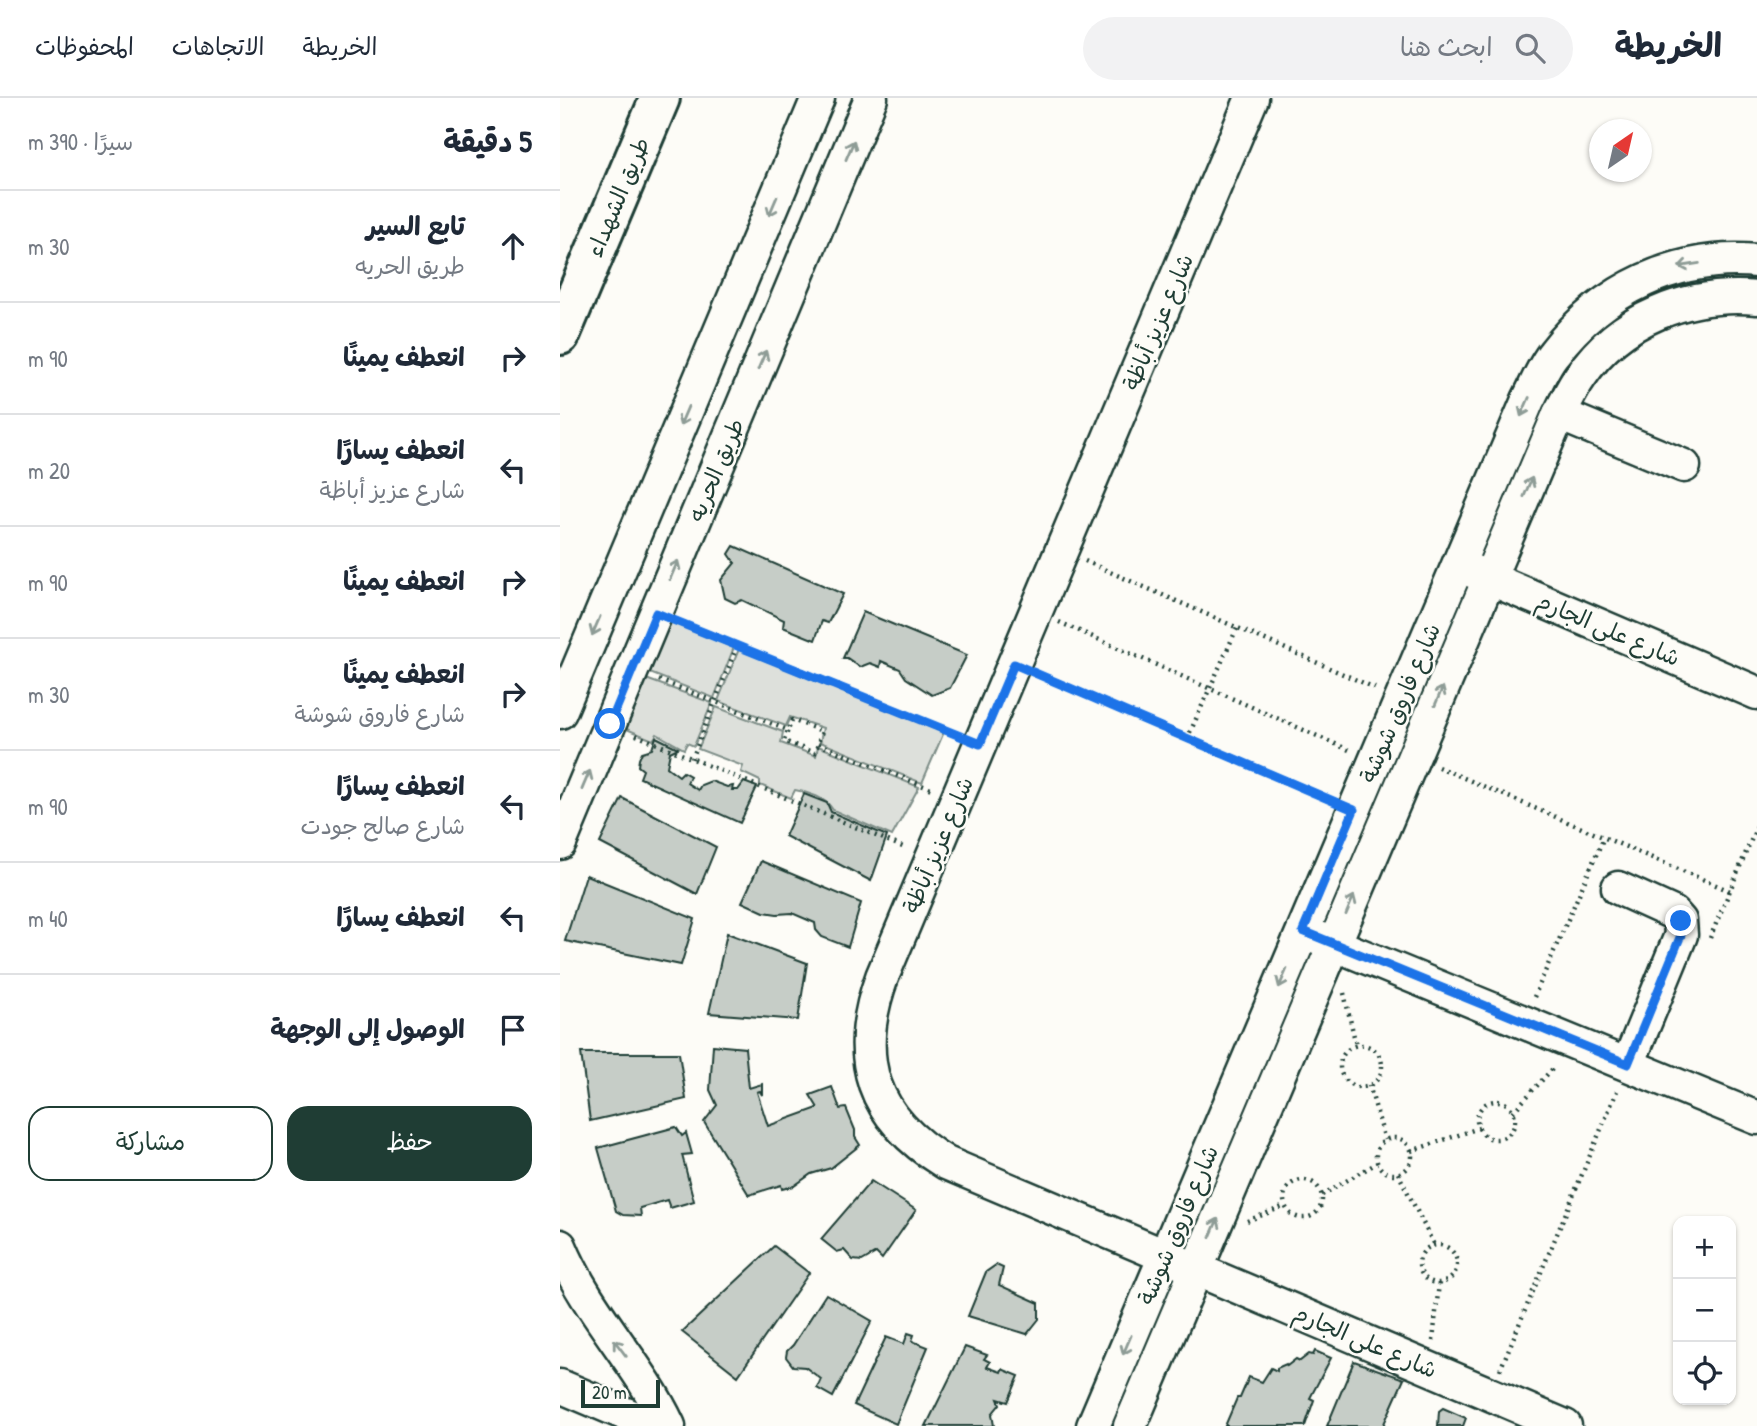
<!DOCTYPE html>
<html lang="ar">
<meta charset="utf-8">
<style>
:root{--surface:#fff;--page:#f2f2f3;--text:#1f2937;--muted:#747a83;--line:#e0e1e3;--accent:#1f3d34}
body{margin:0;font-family:"Patrick Hand","Playpen Sans Arabic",sans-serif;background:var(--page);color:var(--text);direction:rtl}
.controls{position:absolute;right:21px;bottom:21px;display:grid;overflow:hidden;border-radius:14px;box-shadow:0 2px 5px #0004}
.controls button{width:63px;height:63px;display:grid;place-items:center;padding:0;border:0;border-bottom:2px solid var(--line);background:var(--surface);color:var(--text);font:35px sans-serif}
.compass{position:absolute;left:1029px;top:21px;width:63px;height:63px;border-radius:50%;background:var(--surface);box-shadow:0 2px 5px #0004;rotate:34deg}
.scale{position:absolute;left:21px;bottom:18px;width:79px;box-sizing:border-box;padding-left:7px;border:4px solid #1f3d34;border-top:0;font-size:19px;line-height:24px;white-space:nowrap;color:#1f3d34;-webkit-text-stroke:5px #fdfcf7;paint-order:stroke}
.stop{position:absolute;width:21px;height:21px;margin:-16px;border:5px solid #1a73e8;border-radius:50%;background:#fff}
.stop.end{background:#1a73e8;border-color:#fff;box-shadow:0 2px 7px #0008}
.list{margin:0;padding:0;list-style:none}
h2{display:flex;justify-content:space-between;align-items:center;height:91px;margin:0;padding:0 28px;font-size:30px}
h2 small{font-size:23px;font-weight:400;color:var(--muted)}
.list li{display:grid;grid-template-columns:46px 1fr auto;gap:21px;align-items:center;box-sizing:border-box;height:112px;padding:0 28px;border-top:2px solid var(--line)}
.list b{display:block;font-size:26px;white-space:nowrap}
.list p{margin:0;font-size:23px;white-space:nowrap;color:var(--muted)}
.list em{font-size:23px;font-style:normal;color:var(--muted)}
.actions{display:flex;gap:14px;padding:21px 28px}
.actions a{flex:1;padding:16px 0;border:2px solid var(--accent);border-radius:21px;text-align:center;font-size:24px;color:var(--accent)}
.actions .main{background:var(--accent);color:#fff}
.icon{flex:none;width:38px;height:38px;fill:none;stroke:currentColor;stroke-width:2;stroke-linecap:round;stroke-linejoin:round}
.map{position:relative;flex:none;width:1197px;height:1328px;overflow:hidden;direction:ltr}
header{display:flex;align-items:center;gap:42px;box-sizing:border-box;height:98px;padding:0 35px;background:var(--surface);border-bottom:2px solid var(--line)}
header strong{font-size:33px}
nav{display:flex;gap:38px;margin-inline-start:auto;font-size:24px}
.search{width:490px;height:63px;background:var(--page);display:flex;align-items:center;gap:18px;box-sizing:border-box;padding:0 24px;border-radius:38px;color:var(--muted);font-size:26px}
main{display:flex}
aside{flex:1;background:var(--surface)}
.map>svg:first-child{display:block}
</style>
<header>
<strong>الخريطة</strong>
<div class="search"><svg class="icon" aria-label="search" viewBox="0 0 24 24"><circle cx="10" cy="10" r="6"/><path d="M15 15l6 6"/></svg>ابحث هنا</div>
<nav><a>الخريطة</a><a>الاتجاهات</a><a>المحفوظات</a></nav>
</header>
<main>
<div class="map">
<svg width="1197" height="1328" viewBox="0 0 1197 1328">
<rect width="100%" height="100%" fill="#fdfcf7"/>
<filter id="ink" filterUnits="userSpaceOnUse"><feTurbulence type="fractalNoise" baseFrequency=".0143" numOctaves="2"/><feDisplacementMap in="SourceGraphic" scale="14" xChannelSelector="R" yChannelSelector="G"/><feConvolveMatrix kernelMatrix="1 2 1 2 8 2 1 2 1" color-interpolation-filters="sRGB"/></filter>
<g filter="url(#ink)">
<g fill="#dde0db" stroke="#7e8e88" stroke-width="2">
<path d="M 107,522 L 174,549 L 154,600 L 87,574 Z"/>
<path d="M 179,551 L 384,634 L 362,685 L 260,644 L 263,630 L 230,619 L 226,628 L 158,603 Z"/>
<path d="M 86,581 L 152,605 L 134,648 L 127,645 L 124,651 L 97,636 L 93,642 L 64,630 Z"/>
<path d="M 156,609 L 223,634 L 221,645 L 256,658 L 258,648 L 359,689 L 332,738 L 273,712 C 266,700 248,694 235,692 L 231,700 L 200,687 L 200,683 L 181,674 L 183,668 L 138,651 Z"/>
</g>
<g fill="#c6cdc7" stroke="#1f3d34" stroke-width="2">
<path d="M 174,448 L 283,496 L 268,525 L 262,523 L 255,542 L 223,529 L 224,522 L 182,502 L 175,505 L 165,500 L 161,482 L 175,465 L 169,456 Z"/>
<path d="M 303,514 L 407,557 L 390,590 L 372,597 L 346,580 L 340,571 L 321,563 L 320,569 L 310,565 L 300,569 L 287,560 L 283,560 Z"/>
<path d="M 96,639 L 118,650 L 110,654 L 107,669 L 119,678 L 123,674 L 130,678 L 127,685 L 138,692 L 141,687 L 151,683 L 167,689 L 173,688 L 172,692 L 178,692 L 184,684 L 197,689 L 180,725 L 80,680 L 83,672 L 78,668 L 79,661 L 82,654 L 92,651 Z"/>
<path d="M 244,696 L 267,705 L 271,714 L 327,738 L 311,783 L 225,738 Z"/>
<path d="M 62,700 L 156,749 L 137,796 L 40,745 Z"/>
<path d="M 201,763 L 301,805 L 288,849 L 262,839 L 256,832 L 255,825 L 232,815 L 217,816 L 204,814 L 182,804 Z"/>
<path d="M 26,777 L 135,821 L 121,867 L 5,843 Z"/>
<path d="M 167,835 L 247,865 L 238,922 L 149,915 Z"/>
<path d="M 153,947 L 185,950 L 189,990 L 202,986 L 202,997 L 200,993 L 197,994 L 208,1028 L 258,1010 L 250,997 L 272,989 L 280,1011 L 286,1010 L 295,1032 L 295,1039 L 300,1047 L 271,1070 L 251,1076 L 234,1088 L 222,1091 L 221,1087 L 189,1097 L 144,1024 L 157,1007 L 150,992 Z"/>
<path d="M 21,955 L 119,955 L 126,1001 L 30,1023 Z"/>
<path d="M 116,1029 L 122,1038 L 126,1035 L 132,1056 L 122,1057 L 134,1103 L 110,1110 L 107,1102 L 80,1110 L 81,1118 L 63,1117 L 56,1113 L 38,1050 Z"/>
<path d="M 311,1083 L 356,1112 L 322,1161 L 316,1155 L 302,1163 L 293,1162 L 284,1152 L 277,1154 L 261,1141 Z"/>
<path d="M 214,1148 L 249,1175 L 178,1278 L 122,1234 Z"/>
<path d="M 436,1167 L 443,1170 L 439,1187 L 479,1205 L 479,1221 L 467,1236 L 408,1218 L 426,1174 Z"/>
<path d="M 266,1196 L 312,1223 L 273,1299 L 257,1290 L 261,1281 L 245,1269 L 233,1268 L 226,1259 L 227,1253 L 233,1247 Z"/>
<path d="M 348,1235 L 354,1237 L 352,1243 L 368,1249 L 336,1326 L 294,1307 L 326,1239 L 344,1246 Z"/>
<path d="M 405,1249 L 427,1257 L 424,1261 L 430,1264 L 427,1269 L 441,1274 L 442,1271 L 459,1278 L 448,1304 L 438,1301 L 440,1306 L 432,1316 L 434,1328 L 366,1328 Z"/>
<path d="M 755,1253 L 771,1260 L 750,1300 L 754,1302 L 745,1328 L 665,1328 L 677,1300 L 680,1300 L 689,1279 L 702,1284 L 711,1270 L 717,1273 L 717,1270 L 726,1266 L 727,1268 L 736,1261 L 740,1263 L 749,1256 L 753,1257 Z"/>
<path d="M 794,1263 L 844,1281 L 823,1328 L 767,1328 Z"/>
<path d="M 883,1310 L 906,1320 L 903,1328 L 878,1328 L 879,1313 Z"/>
</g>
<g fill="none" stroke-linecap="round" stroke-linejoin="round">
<g stroke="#1f3d34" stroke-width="37">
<g id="minor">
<path d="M 692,0 L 322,879 C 292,961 312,1020 386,1065 L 1005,1328"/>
<path d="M 999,316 L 1124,368"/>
<path d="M 910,472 L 1197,595"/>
<path d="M 0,614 L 258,0"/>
<path d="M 0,745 L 311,0"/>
<path d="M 1058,790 L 1113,815 L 1120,823 L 1121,837 L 1068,966"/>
<path d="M 754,838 L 1197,1020"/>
<path d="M 0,1148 C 27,1214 79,1264 109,1328"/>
<path d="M 0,1288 L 94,1328"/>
<path d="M 533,1328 L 968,302 C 976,287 983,268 994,255 C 1043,191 1117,156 1197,163"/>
<path d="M 570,1328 L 999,316 C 1006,304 1012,290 1020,279 C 1059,220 1129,194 1197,200"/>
</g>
</g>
<g stroke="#1f3d34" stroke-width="44">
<path id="major" d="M 0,237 L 100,0"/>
</g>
<g stroke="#1f3d34" stroke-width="4.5" stroke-dasharray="2 5" stroke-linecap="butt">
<path d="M 525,463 L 815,590"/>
<path d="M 499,524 L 789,652"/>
<path d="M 123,526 L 393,635"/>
<path d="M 480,578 L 768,701"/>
<path d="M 99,582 L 228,632 L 224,643 L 255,655 L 262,633 L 232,622 L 228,632"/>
<path d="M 76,637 L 345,750"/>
<path d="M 627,641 L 677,530"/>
<path d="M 258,646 L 371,691"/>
<path d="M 132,661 L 177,548"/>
<path d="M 878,669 L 1170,793"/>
<path d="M 1150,840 L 1197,728"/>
<path d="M 784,895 L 796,947"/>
<path d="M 974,899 L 1044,739"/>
<circle cx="801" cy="968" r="21"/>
<path d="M 809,987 L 825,1042"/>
<circle cx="936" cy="1022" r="19"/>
<path d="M 953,1014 L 995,968"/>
<circle cx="834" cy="1058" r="18"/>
<path d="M 851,1053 L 919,1030"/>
<path d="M 838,1075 L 874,1147"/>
<circle cx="743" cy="1101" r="19"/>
<path d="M 762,1097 L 817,1065"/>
<path d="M 687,1123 L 725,1108"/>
<circle cx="878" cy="1166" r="19"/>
<path d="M 873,1243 L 879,1185"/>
<path d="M 940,1272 L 1057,993"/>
</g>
<use href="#minor" stroke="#fdfcf7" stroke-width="32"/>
<use href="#major" stroke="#fdfcf7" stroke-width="38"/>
</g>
<defs><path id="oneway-shaft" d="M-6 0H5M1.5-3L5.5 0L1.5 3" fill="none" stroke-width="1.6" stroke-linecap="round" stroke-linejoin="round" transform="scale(1.75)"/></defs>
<g stroke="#8e9c96">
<use href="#oneway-shaft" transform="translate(290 52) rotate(-67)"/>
<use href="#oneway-shaft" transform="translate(213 108) rotate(113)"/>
<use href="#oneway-shaft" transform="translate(1129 167) rotate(171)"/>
<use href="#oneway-shaft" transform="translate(202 262) rotate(-67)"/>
<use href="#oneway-shaft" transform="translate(965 309) rotate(114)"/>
<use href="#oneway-shaft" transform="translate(124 318) rotate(113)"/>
<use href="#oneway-shaft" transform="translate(968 389) rotate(-67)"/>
<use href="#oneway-shaft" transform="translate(114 472) rotate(-67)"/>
<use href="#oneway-shaft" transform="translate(36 528) rotate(113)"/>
<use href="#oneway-shaft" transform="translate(879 598) rotate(-67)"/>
<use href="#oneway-shaft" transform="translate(26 682) rotate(-67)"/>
<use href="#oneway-shaft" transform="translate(790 807) rotate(-67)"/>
<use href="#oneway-shaft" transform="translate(723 880) rotate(113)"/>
<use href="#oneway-shaft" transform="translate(654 1130) rotate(-67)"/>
<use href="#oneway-shaft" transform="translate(567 1247) rotate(113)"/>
<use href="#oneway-shaft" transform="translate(60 1250) rotate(-127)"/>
</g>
</g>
<g fill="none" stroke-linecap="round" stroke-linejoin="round" filter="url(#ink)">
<path stroke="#1a73e8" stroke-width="9" d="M 50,626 L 96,515 L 420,646 L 454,566 L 794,712 L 743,833 L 1068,966 L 1121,837 L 1121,823"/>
</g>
<g text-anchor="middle" stroke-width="5" stroke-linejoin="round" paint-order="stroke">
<g font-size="23" fill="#1f3d34" stroke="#fdfcf7">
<text transform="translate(58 99) rotate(-67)" y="8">طريق الشهداء</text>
<text transform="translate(598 224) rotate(-67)" y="8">شارع عزيز أباظة</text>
<text transform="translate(156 372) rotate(-67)" y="8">طريق الحريه</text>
<text transform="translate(1048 531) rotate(23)" y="8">شارع على الجارم</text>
<text transform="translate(840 605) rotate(-67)" y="8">شارع فاروق شوشة</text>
<text transform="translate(378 747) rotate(-67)" y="8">شارع عزيز أباظة</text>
<text transform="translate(618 1127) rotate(-67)" y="8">شارع فاروق شوشة</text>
<text transform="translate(805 1243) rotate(23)" y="8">شارع على الجارم</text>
</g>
</g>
</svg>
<div class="controls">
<button>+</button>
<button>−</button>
<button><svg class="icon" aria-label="locate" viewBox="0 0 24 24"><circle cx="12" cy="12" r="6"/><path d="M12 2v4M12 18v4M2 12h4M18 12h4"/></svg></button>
</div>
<svg class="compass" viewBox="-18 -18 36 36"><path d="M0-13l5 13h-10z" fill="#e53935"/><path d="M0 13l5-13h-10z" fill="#747a83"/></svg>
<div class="scale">20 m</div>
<div class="stop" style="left:50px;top:626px"></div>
<div class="stop end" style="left:1121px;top:823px"></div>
</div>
<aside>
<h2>5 دقيقة<small>سيرًا · 390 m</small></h2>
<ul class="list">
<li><svg class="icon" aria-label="ahead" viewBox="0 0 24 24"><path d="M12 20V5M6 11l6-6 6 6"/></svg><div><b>تابع السير</b><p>طريق الحريه</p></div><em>30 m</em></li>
<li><svg class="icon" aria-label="right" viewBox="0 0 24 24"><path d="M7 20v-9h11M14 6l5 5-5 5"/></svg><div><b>انعطف يمينًا</b></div><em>90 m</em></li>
<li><svg class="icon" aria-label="left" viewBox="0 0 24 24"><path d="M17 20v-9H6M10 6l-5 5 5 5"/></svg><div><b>انعطف يسارًا</b><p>شارع عزيز أباظة</p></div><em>20 m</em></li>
<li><svg class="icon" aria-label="right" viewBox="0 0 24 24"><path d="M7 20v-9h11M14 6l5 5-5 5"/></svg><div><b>انعطف يمينًا</b></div><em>90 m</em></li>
<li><svg class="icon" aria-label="right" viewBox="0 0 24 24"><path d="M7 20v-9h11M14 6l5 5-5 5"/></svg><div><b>انعطف يمينًا</b><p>شارع فاروق شوشة</p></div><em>30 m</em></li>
<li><svg class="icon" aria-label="left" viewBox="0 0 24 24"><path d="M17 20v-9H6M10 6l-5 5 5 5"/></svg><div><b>انعطف يسارًا</b><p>شارع صالح جودت</p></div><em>90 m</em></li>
<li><svg class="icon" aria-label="left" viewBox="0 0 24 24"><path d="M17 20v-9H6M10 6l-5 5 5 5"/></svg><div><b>انعطف يسارًا</b></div><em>40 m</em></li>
<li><svg class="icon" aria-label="arrive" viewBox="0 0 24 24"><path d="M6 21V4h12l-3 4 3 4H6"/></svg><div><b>الوصول إلى الوجهة</b></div></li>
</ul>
<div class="actions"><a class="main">حفظ</a><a>مشاركة</a></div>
</aside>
</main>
